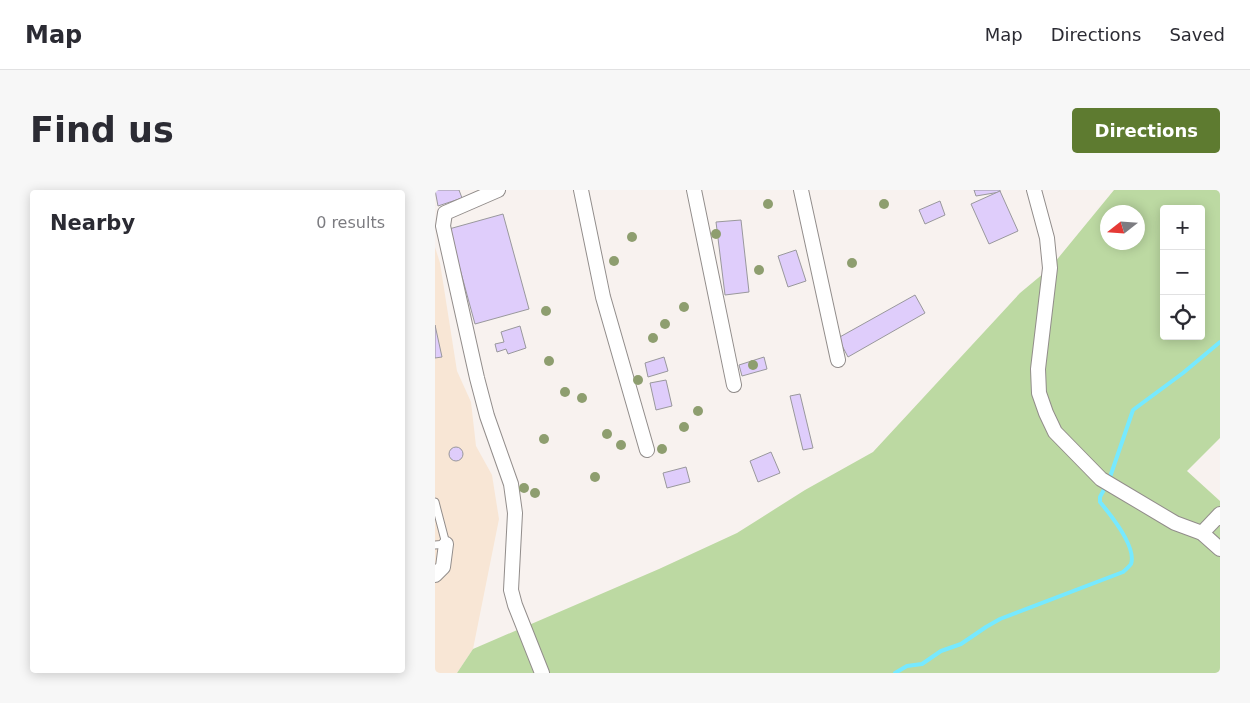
<!DOCTYPE html>
<meta charset="utf-8">
<style>
:root{--surface:#fff;--page:#f7f7f7;--text:#2b2b33;--muted:#7c7c81;--line:#e1e1e2;--accent:#5e7b30}
body{margin:0;font-family:"DejaVu Sans",sans-serif;background:var(--page);color:var(--text)}
.controls{position:absolute;right:15px;top:15px;display:grid;overflow:hidden;border-radius:5px;box-shadow:0 2px 12px #0003}
.controls button{width:45px;height:45px;display:grid;place-items:center;padding:0;border:0;border-bottom:1px solid var(--line);background:var(--surface);color:var(--text);font:25px sans-serif}
.compass{position:absolute;left:665px;top:15px;width:45px;height:45px;border-radius:50%;background:var(--surface);box-shadow:0 2px 12px #0003;rotate:253deg}
.list{margin:0;padding:0;list-style:none}
h2{display:flex;justify-content:space-between;align-items:center;height:65px;margin:0;padding:0 20px;font-size:21px}
h2 small{font-size:16px;font-weight:400;color:var(--muted)}
.icon{flex:none;width:28px;height:28px;fill:none;stroke:currentColor;stroke-width:2;stroke-linecap:round;stroke-linejoin:round}
.map{position:relative;flex:none;width:785px;height:483px;overflow:hidden;border-radius:5px}
header{display:flex;align-items:center;gap:30px;box-sizing:border-box;height:70px;padding:0 25px;background:var(--surface);border-bottom:1px solid var(--line)}
header strong{font-size:24px}
nav{display:flex;gap:28px;margin-inline-start:auto;font-size:18px}
.intro{display:flex;align-items:center;justify-content:space-between;box-sizing:border-box;height:120px;padding:0 30px}
h1{margin:0;font-size:35px}
.button{padding:12px 22px;border-radius:5px;background:var(--accent);color:#fff;font-size:18px;font-weight:700}
main{display:flex;gap:30px;padding:0 30px}
aside{flex:1;background:var(--surface);border-radius:5px;box-shadow:0 2px 12px #0003}
.map>svg:first-child{display:block}
</style>
<header>
<strong>Map</strong>
<nav><a>Map</a><a>Directions</a><a>Saved</a></nav>
</header>
<div class="intro"><h1>Find us</h1><a class="button">Directions</a></div>
<main>
<aside>
<h2>Nearby<small>0 results</small></h2>
<ul class="list">
</ul>
</aside>
<div class="map">
<svg width="785" height="483" viewBox="0 0 785 483">
<rect width="100%" height="100%" fill="#f8f2ef"/>
<path fill="#f8e6d5" d="M 0,57 L 5,73 L 22,181 L 36,212 L 41,256 L 57,285 L 64,329 L 38,459 L 22,483 L 0,483 Z"/>
<path fill="#bcd9a2" fill-rule="evenodd" d="M 679,0 L 785,0 L 785,248 L 752,281 L 785,311 L 785,483 L 22,483 L 38,459 L 224,379 L 302,343 L 370,300 L 438,262 L 585,103 L 615,78 ZM 729,19 L 766,19 L 766,146 L 729,146 ZM 672,22 L 702,22 L 702,52 L 672,52 Z"/>
<g fill="none" stroke-linecap="round" stroke-linejoin="round">
<g stroke="#76e9ff" stroke-width="4">
<path d="M 674,290 L 698,220 L 748,183 L 785,152"/>
<path d="M 460,483 L 472,476 L 487,474 L 506,461 L 526,454 L 551,437 L 565,429 L 688,382 C 691,379 694,377 696,374 C 702,357 675,324 665,312 L 665,307 L 671,296"/>
</g>
</g>
<g fill="#dfcdfb" stroke="#99989c">
<path d="M 0,0 L 24,0 L 27,8 L 3,16 Z"/>
<path d="M 539,0 L 565,0 L 565,2 L 541,6 Z"/>
<path d="M 565,1 L 583,41 L 554,54 L 536,14 Z"/>
<path d="M 505,11 L 510,25 L 490,34 L 484,20 Z"/>
<path d="M 68,24 L 94,119 L 40,134 L 14,39 Z"/>
<path d="M 306,30 L 314,102 L 290,105 L 281,32 Z"/>
<path d="M 361,60 L 371,91 L 353,97 L 343,66 Z"/>
<path d="M 480,105 L 490,123 L 413,167 L 403,148 Z"/>
<path d="M 0,135 L 7,167 L 0,168 Z"/>
<path d="M 85,136 L 91,158 L 73,164 L 71,159 L 62,162 L 60,154 L 69,152 L 66,142 Z"/>
<path d="M 229,167 L 233,181 L 213,187 L 210,173 Z"/>
<path d="M 329,167 L 332,179 L 307,186 L 304,175 Z"/>
<path d="M 231,190 L 237,216 L 221,220 L 215,193 Z"/>
<path d="M 365,204 L 378,258 L 368,260 L 355,206 Z"/>
<circle cx="21" cy="264" r="7"/>
<path d="M 336,262 L 345,283 L 323,292 L 315,271 Z"/>
<path d="M 251,277 L 255,292 L 232,298 L 228,283 Z"/>
</g>
<g fill="none" stroke-linecap="round" stroke-linejoin="round">
<g stroke="#928d8b" stroke-width="9">
<path id="service" d="M 0,312 L 11,354 L 0,355"/>
</g>
<g stroke="#928d8b" stroke-width="16">
<g id="minor">
<path d="M 63,0 L 10,23 L 8,36 L 42,188 L 52,226 L 76,294 L 80,323 L 76,400 L 80,415 L 107,483"/>
<path d="M 146,0 L 168,107 L 212,260"/>
<path d="M 259,0 L 299,195"/>
<path d="M 366,0 L 403,170"/>
<path d="M 599,0 L 612,48 L 615,78 L 603,179 L 604,203 L 611,223 L 620,242 L 666,289 L 740,333 L 767,343 L 785,359"/>
<path d="M 767,343 L 785,324"/>
<path d="M 0,385 L 8,377 L 11,354"/>
</g>
</g>
<use href="#service" stroke="#fff" stroke-width="7"/>
<use href="#minor" stroke="#fff" stroke-width="14"/>
</g>
<g fill="#8e9e6f">
<circle cx="333" cy="14" r="5"/>
<circle cx="449" cy="14" r="5"/>
<circle cx="281" cy="44" r="5"/>
<circle cx="197" cy="47" r="5"/>
<circle cx="179" cy="71" r="5"/>
<circle cx="417" cy="73" r="5"/>
<circle cx="324" cy="80" r="5"/>
<circle cx="249" cy="117" r="5"/>
<circle cx="111" cy="121" r="5"/>
<circle cx="230" cy="134" r="5"/>
<circle cx="218" cy="148" r="5"/>
<circle cx="114" cy="171" r="5"/>
<circle cx="318" cy="175" r="5"/>
<circle cx="203" cy="190" r="5"/>
<circle cx="130" cy="202" r="5"/>
<circle cx="147" cy="208" r="5"/>
<circle cx="263" cy="221" r="5"/>
<circle cx="249" cy="237" r="5"/>
<circle cx="172" cy="244" r="5"/>
<circle cx="109" cy="249" r="5"/>
<circle cx="186" cy="255" r="5"/>
<circle cx="227" cy="259" r="5"/>
<circle cx="160" cy="287" r="5"/>
<circle cx="89" cy="298" r="5"/>
<circle cx="100" cy="303" r="5"/>
</g>
</svg>
<div class="controls">
<button>+</button>
<button>−</button>
<button><svg class="icon" aria-label="locate" viewBox="0 0 24 24"><circle cx="12" cy="12" r="6"/><path d="M12 2v4M12 18v4M2 12h4M18 12h4"/></svg></button>
</div>
<svg class="compass" viewBox="-18 -18 36 36"><path d="M0-13l5 13h-10z" fill="#e53935"/><path d="M0 13l5-13h-10z" fill="#7c7c81"/></svg>
</div>
</main>
